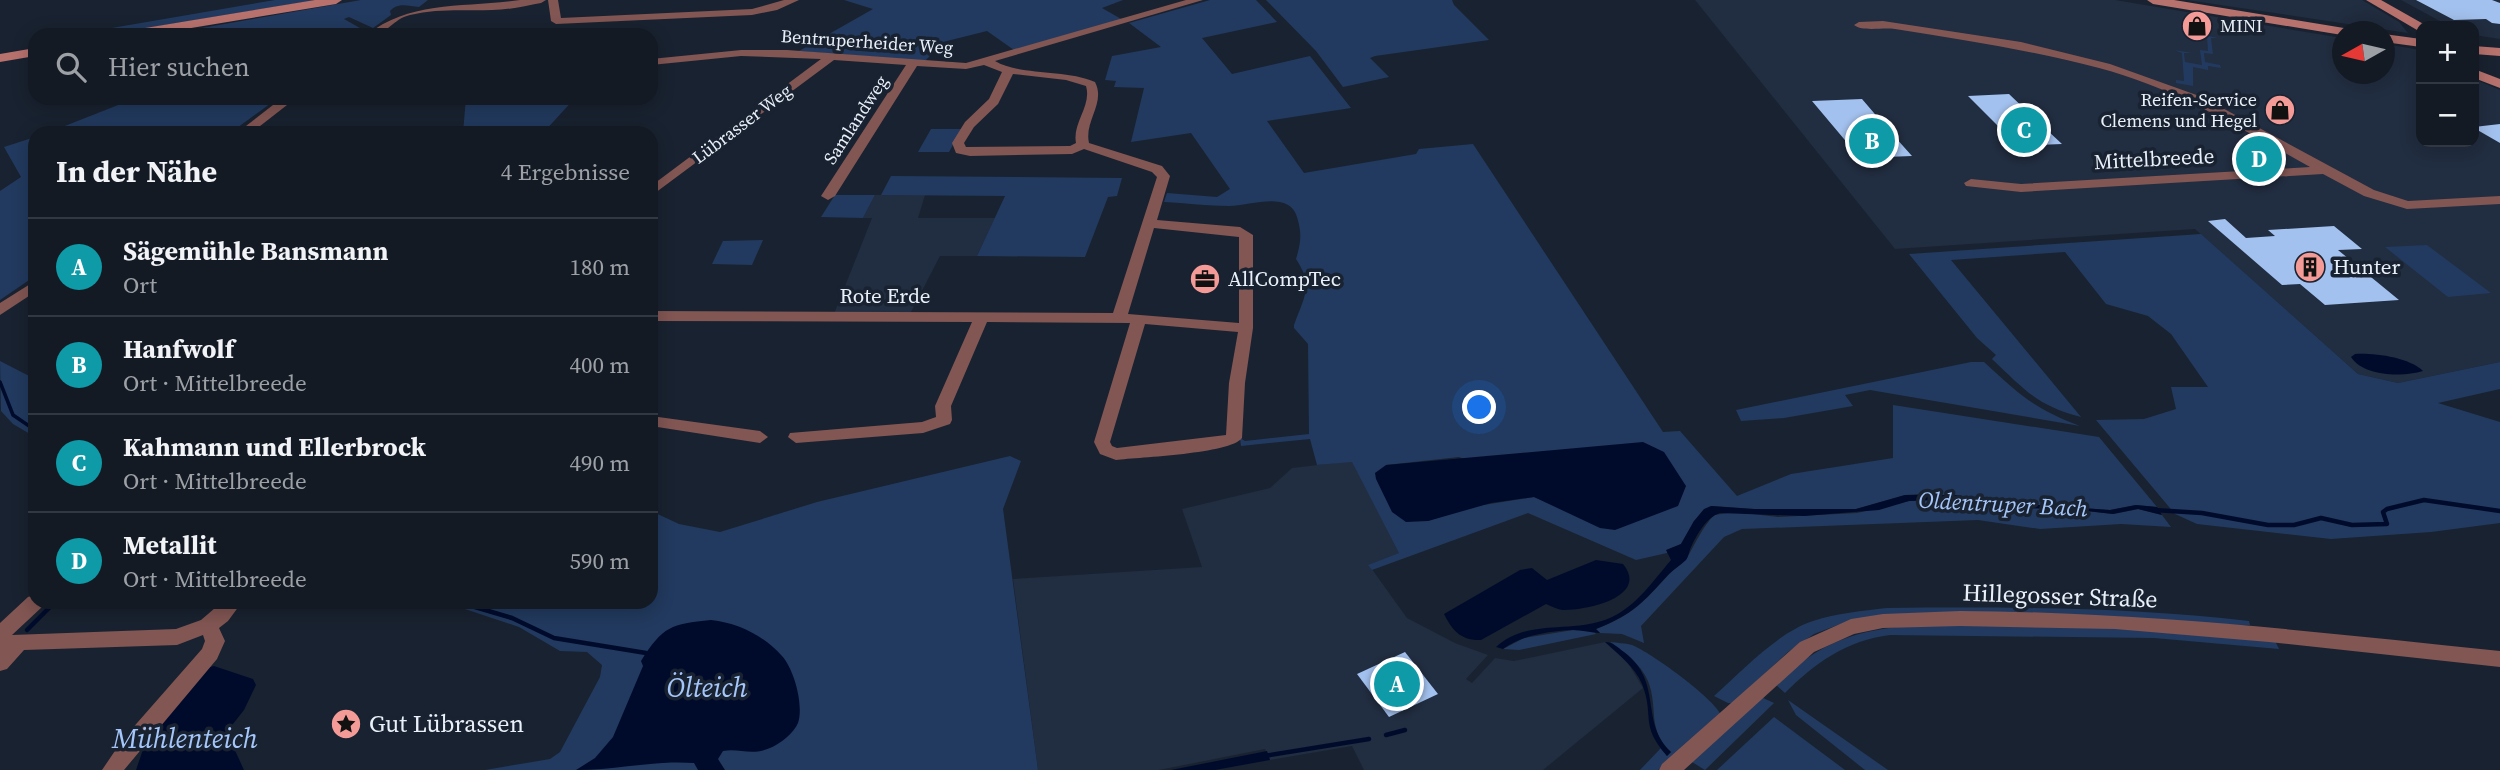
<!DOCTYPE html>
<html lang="de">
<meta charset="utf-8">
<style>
:root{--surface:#131a24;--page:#1c232c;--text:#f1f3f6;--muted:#9da1a6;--line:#323841;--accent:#8c9099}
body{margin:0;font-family:"Source Serif 4",serif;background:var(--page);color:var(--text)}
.controls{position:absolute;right:21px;top:21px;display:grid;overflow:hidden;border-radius:14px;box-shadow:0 4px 18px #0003}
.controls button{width:63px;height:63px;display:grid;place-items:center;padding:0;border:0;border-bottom:2px solid var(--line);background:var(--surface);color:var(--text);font:35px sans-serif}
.compass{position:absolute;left:2332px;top:21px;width:63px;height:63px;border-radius:50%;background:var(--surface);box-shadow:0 4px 18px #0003;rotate:262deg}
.you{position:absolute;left:1480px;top:408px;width:24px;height:24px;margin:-18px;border:5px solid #fff;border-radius:50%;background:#1a73e8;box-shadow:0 0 0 10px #1a73e833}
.badge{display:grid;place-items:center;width:46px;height:46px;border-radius:50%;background:var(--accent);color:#fff;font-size:23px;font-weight:700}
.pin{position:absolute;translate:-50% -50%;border:4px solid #fff;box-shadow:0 2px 7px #0006}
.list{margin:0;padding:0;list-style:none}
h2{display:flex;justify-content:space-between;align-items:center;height:91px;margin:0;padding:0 28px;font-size:30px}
h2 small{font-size:23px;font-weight:400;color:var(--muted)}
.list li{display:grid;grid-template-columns:46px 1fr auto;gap:21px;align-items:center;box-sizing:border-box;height:98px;padding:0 28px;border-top:2px solid var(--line)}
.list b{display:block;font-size:26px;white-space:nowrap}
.list p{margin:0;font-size:23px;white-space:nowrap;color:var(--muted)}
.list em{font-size:23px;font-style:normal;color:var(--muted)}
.icon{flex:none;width:38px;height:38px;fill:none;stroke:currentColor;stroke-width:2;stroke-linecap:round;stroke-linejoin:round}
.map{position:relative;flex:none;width:2500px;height:770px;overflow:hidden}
.search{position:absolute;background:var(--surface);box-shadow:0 4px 18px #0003;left:28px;top:28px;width:630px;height:77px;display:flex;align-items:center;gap:18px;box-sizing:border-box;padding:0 24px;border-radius:21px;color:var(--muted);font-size:26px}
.panel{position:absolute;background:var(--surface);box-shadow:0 4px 18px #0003;left:28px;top:126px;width:630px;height:483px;border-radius:21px}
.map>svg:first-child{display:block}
</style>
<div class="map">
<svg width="2500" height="770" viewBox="0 0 2500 770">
<rect width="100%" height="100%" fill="#192230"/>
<g fill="#212d40">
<path d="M 1695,0 L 2115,0 L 2342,38 L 2342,74 L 2384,74 L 2385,44 L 2420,50 L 2421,142 L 2474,142 L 2474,79 L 2500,90 L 2500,362 L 2398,383 L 2358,374 L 2195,229 L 1895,249 Z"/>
<path d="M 2187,0 L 2362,0 L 2399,22 L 2408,33 Z"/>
<path d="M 2401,0 L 2500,0 L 2500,39 L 2474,35 L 2474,26 L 2449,26 Z"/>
<path d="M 875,195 L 925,195 L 918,218 L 995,218 L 977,256 L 940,256 L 910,314 L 834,314 L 872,218 L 863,218 Z"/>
<path d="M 1352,461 L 1400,553 L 1369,565 L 1407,618 L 1455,643 L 1488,655 L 1466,679 L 1472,683 L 1495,658 L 1514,661 L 1605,642 L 1628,663 L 1643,688 L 1543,770 L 1364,770 L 1352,746 L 1270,760 L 1265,749 L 1159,770 L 1038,770 L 1013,579 L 1202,567 L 1182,509 L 1270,488 L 1292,468 Z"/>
</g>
<g fill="#223a5f" fill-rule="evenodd">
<path d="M 275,0 L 317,0 L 104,35 L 71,35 Z"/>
<path d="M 361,0 L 428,0 L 419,7 C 408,6 398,2 390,11 L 391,15 L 373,28 L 349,17 L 344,19 L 367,32 L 364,35 L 161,35 Z"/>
<path d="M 844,0 L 1123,0 L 1102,8 L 1123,20 L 1014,50 L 987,31 L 943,42 L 925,61 L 799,51 L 873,9 Z"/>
<path d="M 1210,0 L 1256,0 L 1277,22 L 1202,38 L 1232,74 L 1310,56 L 1351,108 L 1267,121 L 1304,173 L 1416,154 L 1419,149 L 1473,144 L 1663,432 L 1680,431 L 1737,496 L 1791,474 L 1893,458 L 1893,405 L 2099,437 L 2157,507 L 2136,505 L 2110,510 L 2011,503 L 1975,497 L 1921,494 L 1905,495 L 1856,509 L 1754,509 L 1712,506 L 1694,521 L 1681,544 L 1667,550 L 1667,553 L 1636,560 L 1528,513 L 1372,570 L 1368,565 L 1399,553 L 1352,462 L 1317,465 L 1310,439 L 1241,446 L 1240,438 L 1245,441 L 1309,434 L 1308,344 L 1294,328 L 1294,325 C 1304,297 1314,286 1296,259 C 1301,243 1302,233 1297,217 C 1289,190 1250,206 1229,206 C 1208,206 1186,203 1164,202 L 1167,193 L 1217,197 L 1230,189 L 1191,133 L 1131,142 L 1144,88 L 1114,87 L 1116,81 L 1105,80 L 1112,56 L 1161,47 L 1129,23 ZM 1459,457 L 1464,459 L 1615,530 L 1534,497 L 1471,507 L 1428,521 L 1386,465 Z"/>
<path d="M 1266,0 L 1452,0 L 1454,5 L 1489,40 L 1375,56 L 1370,58 L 1389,77 L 1343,87 L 1316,51 Z"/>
<path d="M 2199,34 L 2218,38 L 2211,38 L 2213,54 L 2204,53 L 2205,62 L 2220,65 L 2221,68 L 2208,66 L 2208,70 L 2193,67 L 2193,86 L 2176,83 L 2176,80 L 2184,81 L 2182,53 L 2174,50 L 2192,53 L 2184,53 L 2185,62 L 2202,65 L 2200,50 L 2208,51 L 2207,37 Z"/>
<path d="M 136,98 L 278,98 L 230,133 L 47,133 Z"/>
<path d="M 466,98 L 575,98 L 543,133 L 463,133 Z"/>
<path d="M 931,129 L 962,129 L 949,152 L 918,152 Z"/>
<path d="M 35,137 L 35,276 L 0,300 L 0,191 L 21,177 L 4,147 Z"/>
<path d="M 891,176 L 1122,178 L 1117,196 L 1108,197 L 1085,257 L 977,256 L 1005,196 L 881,195 Z"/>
<path d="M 835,195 L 875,195 L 863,218 L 821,217 Z"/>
<path d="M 2201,234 L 2358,374 L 2398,383 L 2500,362 L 2500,389 L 2438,403 L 2500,422 L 2500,523 L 2431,532 L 2331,539 L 2197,524 L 2175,514 L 2096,420 L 2144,419 L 2176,409 L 2171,387 L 2208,387 L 2171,334 L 2148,316 L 2106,304 L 2065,252 L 1951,260 L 2081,417 C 2036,405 2025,390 1992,359 L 1996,355 L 1977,338 L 1909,254 Z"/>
<path d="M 763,240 L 752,265 L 712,264 L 723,241 Z"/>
<path d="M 2427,245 L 2491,293 L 2448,297 L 2385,247 Z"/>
<path d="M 0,361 L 35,379 L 35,431 L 30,434 L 13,424 L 1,411 Z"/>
<path d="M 1971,362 L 1984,362 C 2020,395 2033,408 2080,426 L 1870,390 L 1845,395 L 1853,406 L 1784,418 L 1741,421 L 1736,410 Z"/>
<path d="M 1010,456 L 1021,461 L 1003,509 L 1038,770 L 485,770 L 550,759 L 560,752 L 600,677 L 602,665 L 587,652 L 560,651 L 519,627 L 444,602 L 651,602 L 651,511 L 679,524 L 720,532 L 817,502 Z"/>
<path d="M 1959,499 L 2012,508 L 2069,509 L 2113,514 L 2138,509 L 2162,515 L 2171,527 L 2121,524 L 2040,529 L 1978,520 L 1742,529 L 1724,537 L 1641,626 L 1644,643 L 1622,634 L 1600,633 L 1596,629 C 1635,614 1645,600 1672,571 C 1677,566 1685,562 1688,556 C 1696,542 1702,528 1714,515 L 1736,512 L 1778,517 L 1857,513 L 1909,501 Z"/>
<path d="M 1887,608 C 2008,607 2128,607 2249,621 L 2250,625 L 1846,622 L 1814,634 L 1788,652 L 1733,703 L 1728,703 L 1714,696 C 1741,672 1778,632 1813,621 C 1837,613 1862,611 1887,608 Z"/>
<path d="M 1917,625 L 2100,627 L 2275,641 L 2279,649 L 2154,638 L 1890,635 C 1847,640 1815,663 1785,693 L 1776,685 C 1820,641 1856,630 1917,625 Z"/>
<path d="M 1573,630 L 1593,631 L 1596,634 L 1519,650 L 1503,649 L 1524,638 Z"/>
<path d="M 1610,642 C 1617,643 1625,643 1632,645 C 1650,652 1714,698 1721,715 L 1658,770 L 1640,770 L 1661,748 L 1667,756 L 1671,752 C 1646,728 1659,709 1648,681 C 1640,663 1625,653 1610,642 Z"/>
<path d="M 1761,697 L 1774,703 L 1705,770 L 1692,762 Z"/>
<path d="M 1788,700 L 1888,770 L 1865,770 L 1796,715 Z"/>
<path d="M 1774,717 L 1845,770 L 1717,770 Z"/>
</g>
<g fill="#000b2c">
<path d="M 2355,354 C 2375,353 2408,357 2423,371 C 2403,377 2364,377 2351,357 Z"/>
<path d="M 1643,442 L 1664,452 L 1686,486 L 1678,506 L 1615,530 L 1600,528 L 1534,497 L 1491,503 L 1428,521 L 1406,522 L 1392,512 L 1376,479 L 1375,473 L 1386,465 Z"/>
<path d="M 1905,495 L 1956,495 L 2011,503 L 2110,510 L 2136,505 L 2157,507 L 2162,515 L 2138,509 L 2113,514 L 2069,509 L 2012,508 L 1959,499 L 1909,501 L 1879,510 L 1804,516 L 1720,513 C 1707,517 1698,533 1692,545 C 1689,550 1689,556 1686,560 C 1681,565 1674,569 1669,574 C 1643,602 1634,614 1596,629 L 1600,633 C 1592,633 1582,630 1573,630 C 1550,631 1522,635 1503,649 L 1496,647 C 1528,617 1575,635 1612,617 C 1636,606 1654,580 1671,560 L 1666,550 L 1681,544 L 1694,521 L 1704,509 L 1711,506 L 1754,509 L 1856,509 Z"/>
<path d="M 1596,560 L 1623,564 C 1650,597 1586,611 1562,610 C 1557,609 1551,606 1546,604 L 1481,640 C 1461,641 1452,630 1444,614 L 1520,570 L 1532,568 L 1547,580 Z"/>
<path d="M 711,620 C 738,623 763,635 782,656 C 794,669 804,705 798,723 C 794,733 780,744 770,748 C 752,756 739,748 723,751 L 718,759 L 725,770 L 698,770 L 694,763 C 654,760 616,770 576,770 L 595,758 L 613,737 L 643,666 L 641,661 C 663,626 671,624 711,620 Z"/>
<path d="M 1605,642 C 1613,642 1617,647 1624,652 C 1664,682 1639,722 1671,752 L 1667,756 C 1639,724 1655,717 1642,684 C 1635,667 1618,654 1605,642 Z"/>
<path d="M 214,666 L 253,679 L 256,685 L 244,710 L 218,743 L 233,746 L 244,770 L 136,770 L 149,732 L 203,669 Z"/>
<path d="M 1267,751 L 1270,760 L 1215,770 L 1171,770 Z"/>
</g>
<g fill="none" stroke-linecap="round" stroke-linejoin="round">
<path stroke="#000b2c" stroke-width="3.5" d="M 0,382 L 13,415 L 35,430"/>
<g stroke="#000b2c" stroke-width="4.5">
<path d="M 2154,510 L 2202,513 L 2268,525 L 2294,525 L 2321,518 L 2352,525 L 2387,524 L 2383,512 L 2387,509 L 2424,500 L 2500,511"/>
<path d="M 458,602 L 512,618 L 554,638 L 646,653 L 649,656"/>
<path d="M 27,630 L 55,602"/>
<path d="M 1386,735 L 1405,730"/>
<path d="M 1264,756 L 1369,739"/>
</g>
</g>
<g fill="#a3c1ee">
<path d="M 2416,0 L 2492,0 L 2500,3 L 2500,24 L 2492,23 L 2486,19 L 2454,20 Z"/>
<path d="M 2009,94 L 2032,116 L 2062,144 L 2018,146 L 1968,96 Z"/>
<path d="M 1862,99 L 1886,127 L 1912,156 L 1860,158 L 1812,101 Z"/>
<path d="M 2500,124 L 2500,143 L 2474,128 L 2474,127 Z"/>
<path d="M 2258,145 L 2283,163 L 2250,165 L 2236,154 L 2252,153 L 2242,146 Z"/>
<path d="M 2225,219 L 2246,238 L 2275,236 L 2268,230 L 2334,226 L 2362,249 L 2338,250 L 2399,300 L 2325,305 L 2300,284 L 2282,285 L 2208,221 Z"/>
<path d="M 1405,652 L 1438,694 L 1389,717 L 1357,674 Z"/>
</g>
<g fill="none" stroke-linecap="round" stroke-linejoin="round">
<g fill="#825653" fill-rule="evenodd">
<path d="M 520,0 L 546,0 L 541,3 C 525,6 508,10 492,10 C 464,11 438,8 410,15 C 392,19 389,35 367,35 C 410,0 465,8 520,0 Z"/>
<path d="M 548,0 L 558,0 L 561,18 L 752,9 L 784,0 L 799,0 L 777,10 L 752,15 L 556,24 L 551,21 Z"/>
<path d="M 1186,0 L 1203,0 L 995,61 C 1020,76 1064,69 1095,82 C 1106,103 1084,121 1089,143 L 1162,166 L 1170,176 L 1157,220 L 1240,227 L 1253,235 L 1253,328 L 1245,383 L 1242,438 C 1230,454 1140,457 1116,460 L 1100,454 L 1094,442 L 1130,323 L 987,322 L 951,406 L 952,420 L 950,424 L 923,433 L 796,443 L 788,437 L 790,433 L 922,422 L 936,417 L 935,406 L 972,322 L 651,321 L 651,311 L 1113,313 L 1157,177 L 1152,172 L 1084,149 L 1072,154 L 970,156 L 956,153 L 952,143 L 965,122 L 989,99 L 1002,72 L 984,65 L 966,69 L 917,66 L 835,196 L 828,200 L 821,196 L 906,65 L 834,60 L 651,196 L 651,186 L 821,59 L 741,56 L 651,65 L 651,59 L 741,50 L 787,50 L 966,63 ZM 1013,74 L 1066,80 L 1086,86 C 1092,106 1072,123 1076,143 L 1070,146 L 966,147 L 964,143 L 974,127 L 998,104 ZM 1154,228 L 1239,237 L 1239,323 L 1128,314 ZM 1145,324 L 1238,332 L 1229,383 L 1226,435 L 1117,448 L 1112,446 L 1110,442 Z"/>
<path d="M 1883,21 L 2021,42 L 2110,64 L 2202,97 L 2374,190 L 2408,201 L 2500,196 L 2500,204 L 2407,209 L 2364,196 L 2323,174 L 2021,192 L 1966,186 L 1964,183 L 1971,179 L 2021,184 L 2310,167 C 2242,129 2175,88 2099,68 C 2031,50 1963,40 1895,29 C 1883,27 1863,32 1854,25 L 1859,22 Z"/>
<path d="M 282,98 L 296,98 L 251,133 L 237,133 Z"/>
<path d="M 35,281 L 35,292 L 0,315 L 0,303 Z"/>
<path d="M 651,416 L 760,431 L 768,437 L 760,443 L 651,426 Z"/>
<path d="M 35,595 L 35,602 L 44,602 L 42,607 L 12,635 L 176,629 L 201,620 L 222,602 L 242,602 L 228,621 L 219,628 L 225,641 L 217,659 L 124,770 L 102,770 L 123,739 L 202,649 L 205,641 L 203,635 L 177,645 L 24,650 L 7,669 L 0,671 L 0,623 L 28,597 Z"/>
<path d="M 1960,611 C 2141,612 2320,632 2500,651 L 2500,667 L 2269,642 L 2115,629 L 1960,626 L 1883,628 L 1854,634 L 1814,652 L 1684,770 L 1659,770 L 1662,764 L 1800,642 L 1851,619 L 1883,614 Z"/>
</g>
<g fill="#b8726e" fill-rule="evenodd">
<path d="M 315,0 L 342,0 L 336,4 L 149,35 L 121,35 L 127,31 Z"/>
<path d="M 2147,0 L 2174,0 L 2344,28 L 2350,32 L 2342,32 L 2342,35 L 2153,4 Z"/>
<path d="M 2366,0 L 2381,0 L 2427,26 L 2421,26 L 2421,31 L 2417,30 Z"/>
<path d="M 2384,34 L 2421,39 L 2421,47 L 2384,42 Z"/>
<path d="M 2474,46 L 2500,48 L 2500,56 L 2474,54 Z"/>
<path d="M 35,48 L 35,56 L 0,62 L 0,54 Z"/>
<path d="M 2474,69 L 2500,79 L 2500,88 L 2474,78 Z"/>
</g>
</g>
<defs>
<g id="shop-disc" transform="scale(1.575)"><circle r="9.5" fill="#f59b97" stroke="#192230"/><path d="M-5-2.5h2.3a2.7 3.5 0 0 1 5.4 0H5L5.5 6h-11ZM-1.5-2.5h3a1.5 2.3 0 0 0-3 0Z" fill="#111"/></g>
<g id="building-disc" transform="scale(1.575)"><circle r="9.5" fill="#f59b97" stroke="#192230"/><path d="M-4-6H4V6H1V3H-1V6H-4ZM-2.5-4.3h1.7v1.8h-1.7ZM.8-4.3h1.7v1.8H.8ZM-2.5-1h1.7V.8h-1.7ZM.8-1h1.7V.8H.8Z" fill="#111"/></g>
<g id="office-disc" transform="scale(1.575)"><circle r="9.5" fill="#f59b97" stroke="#192230"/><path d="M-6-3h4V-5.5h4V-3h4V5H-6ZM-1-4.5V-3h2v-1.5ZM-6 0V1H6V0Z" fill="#111"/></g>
<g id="sight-disc" transform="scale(1.575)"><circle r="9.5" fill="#f59b97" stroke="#192230"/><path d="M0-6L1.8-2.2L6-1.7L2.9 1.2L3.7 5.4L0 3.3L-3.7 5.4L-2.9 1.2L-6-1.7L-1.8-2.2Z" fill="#111"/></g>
</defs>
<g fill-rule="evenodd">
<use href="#shop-disc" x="2197" y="26"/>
<use href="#shop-disc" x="2280" y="110"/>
<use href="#building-disc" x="2310" y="267"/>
<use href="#office-disc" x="1205" y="279"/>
<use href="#sight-disc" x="346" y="724"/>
</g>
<g text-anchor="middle" stroke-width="7" stroke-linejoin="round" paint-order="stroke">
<g font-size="18" fill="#e9f0f9" stroke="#192230" text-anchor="start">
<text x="2220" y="32">MINI</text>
<text x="2257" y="106" text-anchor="end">Reifen-Service<tspan x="2257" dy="21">Clemens und Hegel</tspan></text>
</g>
<g font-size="18" fill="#e9f0f9" stroke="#192230">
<text transform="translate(867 42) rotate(4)" y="6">Bentruperheider Weg</text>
<text transform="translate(856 120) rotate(-57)" y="6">Samlandweg</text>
<text transform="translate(742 124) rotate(-37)" y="6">Lübrasser Weg</text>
</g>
<g font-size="21" fill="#e9f0f9" stroke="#192230">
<text transform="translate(2154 159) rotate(-3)" y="7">Mittelbreede</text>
<text x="885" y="303">Rote Erde</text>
</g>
<g font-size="21" fill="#e9f0f9" stroke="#192230" text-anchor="start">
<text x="2333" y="274">Hunter</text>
<text x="1228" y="286">AllCompTec</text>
</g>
<g font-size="23" font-style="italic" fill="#a5c6fa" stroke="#192230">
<text transform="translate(2003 504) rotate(3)" y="8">Oldentruper Bach</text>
</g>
<g font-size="24" fill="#e9f0f9" stroke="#192230">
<text transform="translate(2060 596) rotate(2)" y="8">Hillegosser Straße</text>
</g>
<g font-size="24" fill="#e9f0f9" stroke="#192230" text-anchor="start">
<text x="369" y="732">Gut Lübrassen</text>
</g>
<g font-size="28" font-style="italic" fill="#a5c6fa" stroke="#192230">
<text x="707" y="697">Ölteich</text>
<text x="185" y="748">Mühlenteich</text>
</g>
</g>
</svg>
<div class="controls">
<button>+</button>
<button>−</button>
</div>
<svg class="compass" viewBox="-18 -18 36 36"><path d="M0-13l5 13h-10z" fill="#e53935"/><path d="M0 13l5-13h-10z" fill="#9da1a6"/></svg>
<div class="you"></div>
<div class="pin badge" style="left:1397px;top:684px;background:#0f9aa8">A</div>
<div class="pin badge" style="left:1872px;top:141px;background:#0f9aa8">B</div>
<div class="pin badge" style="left:2024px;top:130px;background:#0f9aa8">C</div>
<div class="pin badge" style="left:2259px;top:159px;background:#0f9aa8">D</div>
<div class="search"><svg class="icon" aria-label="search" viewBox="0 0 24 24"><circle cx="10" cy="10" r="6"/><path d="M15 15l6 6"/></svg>Hier suchen</div>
<section class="panel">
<h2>In der Nähe<small>4 Ergebnisse</small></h2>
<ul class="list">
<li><span class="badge" style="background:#0f9aa8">A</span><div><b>Sägemühle Bansmann</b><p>Ort</p></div><em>180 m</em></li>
<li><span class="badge" style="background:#0f9aa8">B</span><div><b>Hanfwolf</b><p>Ort · Mittelbreede</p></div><em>400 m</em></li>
<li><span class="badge" style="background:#0f9aa8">C</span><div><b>Kahmann und Ellerbrock</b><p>Ort · Mittelbreede</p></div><em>490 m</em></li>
<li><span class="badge" style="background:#0f9aa8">D</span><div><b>Metallit</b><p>Ort · Mittelbreede</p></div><em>590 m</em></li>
</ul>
</section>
</div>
